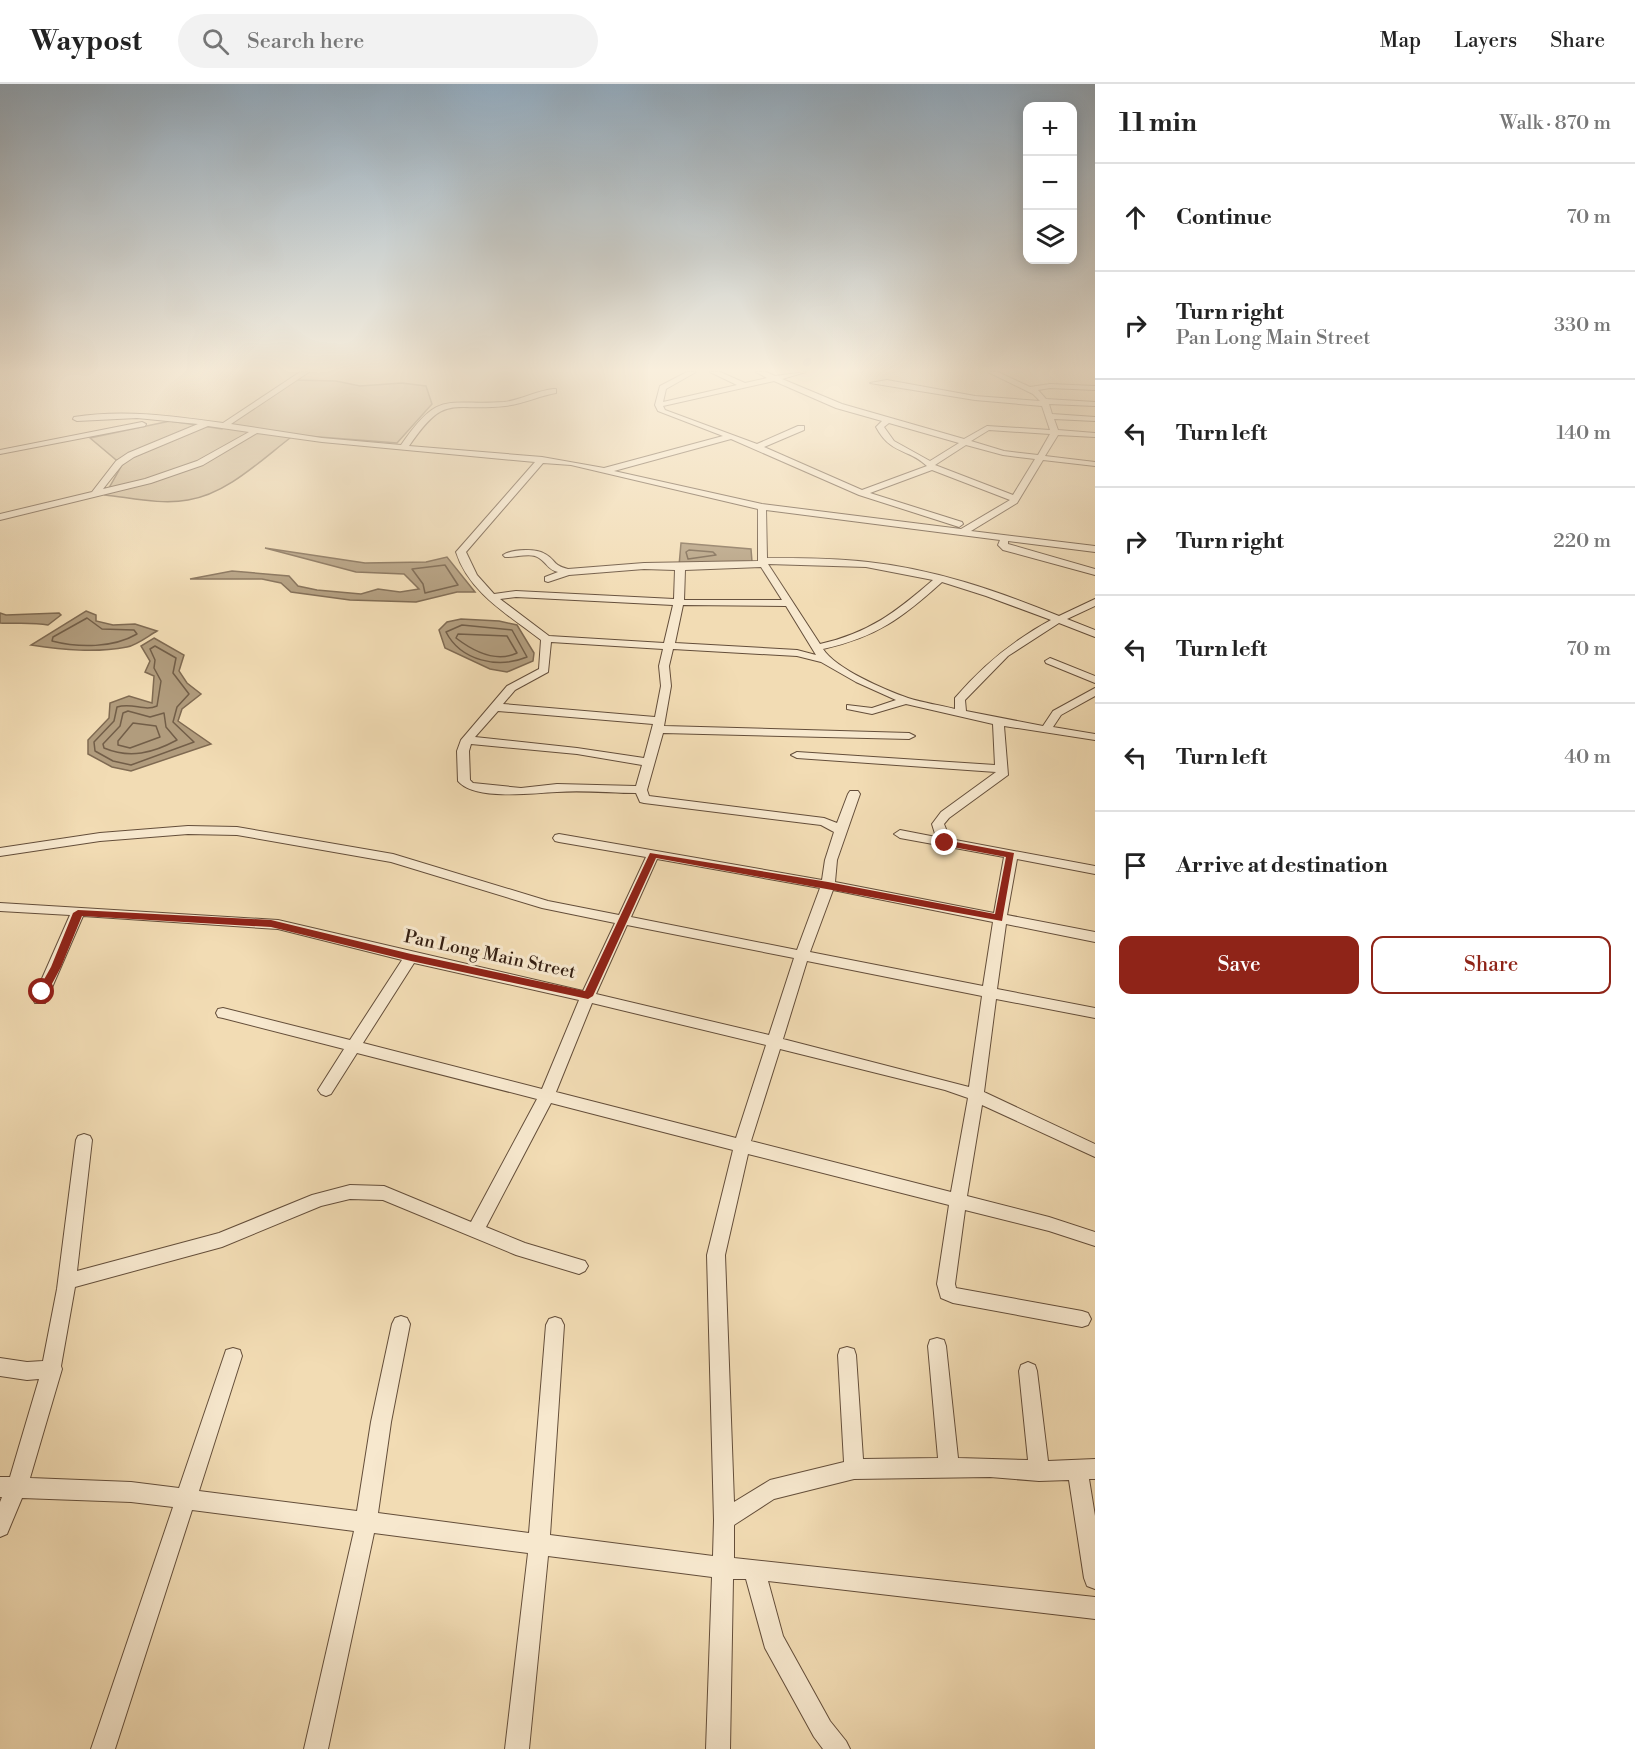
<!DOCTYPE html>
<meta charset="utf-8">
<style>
:root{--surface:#fff;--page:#f2f2f2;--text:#222;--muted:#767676;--line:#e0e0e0;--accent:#8f2418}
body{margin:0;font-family:"Libre Bodoni",serif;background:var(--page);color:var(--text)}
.controls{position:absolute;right:18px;top:18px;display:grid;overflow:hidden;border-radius:12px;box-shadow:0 3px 15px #0003}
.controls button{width:54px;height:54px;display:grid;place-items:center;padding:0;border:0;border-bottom:2px solid var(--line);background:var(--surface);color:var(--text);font:30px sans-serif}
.stop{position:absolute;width:18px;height:18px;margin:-14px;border:4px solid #8f2418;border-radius:50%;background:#fff}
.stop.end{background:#8f2418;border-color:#fff;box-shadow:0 2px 6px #0008}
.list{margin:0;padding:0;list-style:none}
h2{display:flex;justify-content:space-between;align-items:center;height:78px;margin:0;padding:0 24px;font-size:26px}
h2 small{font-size:20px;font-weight:400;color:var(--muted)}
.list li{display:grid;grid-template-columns:39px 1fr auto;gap:18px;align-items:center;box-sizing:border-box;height:108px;padding:0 24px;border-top:2px solid var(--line)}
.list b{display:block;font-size:22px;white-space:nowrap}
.list p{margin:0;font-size:20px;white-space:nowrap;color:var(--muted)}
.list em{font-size:20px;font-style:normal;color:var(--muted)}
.actions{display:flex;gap:12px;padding:18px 24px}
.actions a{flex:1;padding:14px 0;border:2px solid var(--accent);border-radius:12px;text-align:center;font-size:21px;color:var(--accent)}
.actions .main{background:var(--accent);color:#fff}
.icon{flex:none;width:33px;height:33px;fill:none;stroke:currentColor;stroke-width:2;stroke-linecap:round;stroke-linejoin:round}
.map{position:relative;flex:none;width:1095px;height:1665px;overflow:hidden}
header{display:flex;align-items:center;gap:36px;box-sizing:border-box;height:84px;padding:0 30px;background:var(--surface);border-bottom:2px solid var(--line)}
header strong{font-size:28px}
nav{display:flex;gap:33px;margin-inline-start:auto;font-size:21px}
.search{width:420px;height:54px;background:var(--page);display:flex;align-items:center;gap:15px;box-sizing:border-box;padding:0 21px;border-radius:33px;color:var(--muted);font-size:22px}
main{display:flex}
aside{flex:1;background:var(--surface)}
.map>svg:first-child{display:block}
</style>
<header>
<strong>Waypost</strong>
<div class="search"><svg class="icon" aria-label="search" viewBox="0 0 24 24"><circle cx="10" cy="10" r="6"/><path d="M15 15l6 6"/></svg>Search here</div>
<nav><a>Map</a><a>Layers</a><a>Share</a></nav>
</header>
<main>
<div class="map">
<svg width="1095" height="1665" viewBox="0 0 1095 1665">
<rect width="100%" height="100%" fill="#f2dcb4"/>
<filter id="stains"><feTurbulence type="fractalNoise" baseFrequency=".00333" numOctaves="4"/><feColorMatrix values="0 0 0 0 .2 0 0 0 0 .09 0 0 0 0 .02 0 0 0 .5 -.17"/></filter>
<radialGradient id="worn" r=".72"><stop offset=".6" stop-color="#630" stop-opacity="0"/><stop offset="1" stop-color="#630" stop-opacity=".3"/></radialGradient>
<path fill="#d2bc98" stroke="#836e55" stroke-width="1.5" d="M 293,296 L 336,297 L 360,302 L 402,299 L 426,302 L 432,320 L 397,359 L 294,351 C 263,374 228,410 188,416 C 162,421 132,414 105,411 L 122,381 L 90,354 L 170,337 L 222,345 Z"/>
<g fill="#b19c7d" stroke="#7f6a52" stroke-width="1.5">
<path d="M 681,459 L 751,465 L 752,478 L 679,482 Z"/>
<path d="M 265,464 L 365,479 L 426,478 L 447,473 L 475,508 L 457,508 L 416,518 L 350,516 L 291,508 L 281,499 L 262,495 L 190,495 L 232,487 L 289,492 L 298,502 L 317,506 L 361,510 L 378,505 L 400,508 L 419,505 L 404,490 L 356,488 Z"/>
<path d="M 86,527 L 96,531 L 96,537 L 113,541 L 135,540 L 157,547 C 148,552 137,561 127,563 C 95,569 64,566 31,561 Z"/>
<path d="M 0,529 L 6,531 L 59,529 L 61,531 L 48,541 C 32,538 16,540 0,539 Z"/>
<path d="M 461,535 L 499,537 L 517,541 L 534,569 L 533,577 L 507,588 L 490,585 L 445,564 L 439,546 L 447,538 Z"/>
<path d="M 154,554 L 184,571 L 179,587 L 187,599 L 201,610 L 182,625 L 178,637 L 211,660 L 131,687 L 112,683 L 88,670 L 88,656 L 109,634 L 110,619 L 129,612 L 152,619 L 154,592 L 145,588 L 150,577 L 141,562 Z"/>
</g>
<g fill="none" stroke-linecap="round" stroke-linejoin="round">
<g stroke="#725e48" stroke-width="1.5">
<path d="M 689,466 L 713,468 L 716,471 L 688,475 L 686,468 Z"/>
<path d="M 445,481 L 458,501 L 425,509 L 423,500 L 412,485 Z"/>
<path d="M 87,534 L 102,545 L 134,546 L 137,550 C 113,564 79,564 52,557 L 53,553 Z"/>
<path d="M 462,541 L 512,546 L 527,573 C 498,585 461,577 446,548 Z"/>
<path d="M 458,550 L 507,552 L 517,569 C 496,579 473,567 456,554 Z"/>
<path d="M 155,562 L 176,574 L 173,589 L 189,610 L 177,623 L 173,638 L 194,658 L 131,681 L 113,677 L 95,667 L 94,658 L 114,637 L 117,623 C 133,618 144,628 157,622 L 161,597 L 154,584 L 155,576 L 150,565 Z"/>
<path d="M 128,627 L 150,633 L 164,629 L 166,643 L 177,656 C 153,669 130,675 104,664 L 103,660 L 120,642 L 123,629 Z"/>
<path d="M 133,639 L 156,642 L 160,653 L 130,664 L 118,661 L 118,657 Z"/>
</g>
<g stroke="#644e3a" stroke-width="2">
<g id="minor">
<path d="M 300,288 L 309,288 L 231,340 L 322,354 L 401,361 C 440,305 445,322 504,318 C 521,316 536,307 553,305 L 556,305 L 556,309 C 539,312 523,320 505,322 C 450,328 446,308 409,362 L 542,373 L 604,384 L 723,352 L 658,327 L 655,321 L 660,302 L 687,288 L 696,288 L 666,305 L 663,318 L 737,301 L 710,288 L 720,288 L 745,299 L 767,294 L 756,288 L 766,288 L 775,292 L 806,288 L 782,295 L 842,320 L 964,355 L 987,342 L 1050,346 L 1042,322 L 975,316 L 870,299 L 887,296 L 975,312 L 1040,317 L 1033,310 L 988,288 L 998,288 L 1030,303 L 1050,300 L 1095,302 L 1095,306 L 1050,304 L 1038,306 L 1046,315 L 1095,318 L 1095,322 L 1049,320 L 1052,330 L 1095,333 L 1095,337 L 1054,335 L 1058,346 L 1095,349 L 1095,353 L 1058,351 L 1045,372 L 1095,378 L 1095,382 L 1043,376 L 1017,419 L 971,447 L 1095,462 L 1095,468 L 1008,457 L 1008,460 L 1095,485 L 1095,491 L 1003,466 L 998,461 L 1000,456 L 766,426 L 767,474 C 800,474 834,474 868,478 C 934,485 998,507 1059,532 L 1095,515 L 1095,522 L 1067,535 L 1095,546 L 1095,553 L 1059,539 L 1008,572 L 965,616 L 966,627 L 1043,642 L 1053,627 L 1095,604 L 1095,612 L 1061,631 L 1053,643 L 1095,650 L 1095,656 L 1004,642 L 1008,691 L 949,734 L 944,740 L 950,755 L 1095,782 L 1095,790 L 1017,775 L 1007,831 L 1095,848 L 1095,858 L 1006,840 L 997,905 L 1095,924 L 1095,934 L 996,915 L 984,1008 L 1095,1060 L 1095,1073 L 982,1021 L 967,1112 L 1049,1133 L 1095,1148 L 1095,1162 L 1049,1147 L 965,1126 L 955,1200 L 956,1204 L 1082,1227 L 1088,1229 L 1091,1235 L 1088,1241 L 1082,1243 L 953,1219 L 941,1214 L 937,1200 L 949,1121 L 748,1070 L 725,1171 L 734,1418 L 770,1396 L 844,1378 L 838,1271 L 840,1265 L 847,1263 L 854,1265 L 856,1271 L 863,1375 L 938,1374 L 928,1262 L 930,1256 L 937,1254 L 944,1256 L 946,1262 L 958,1374 L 1028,1376 L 1019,1287 L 1021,1281 L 1028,1278 L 1035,1281 L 1037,1287 L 1048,1377 L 1095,1375 L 1095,1395 L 1089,1395 L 1095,1432 L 1095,1505 L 1087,1502 L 1084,1494 L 1069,1396 L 1039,1397 L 990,1393 L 854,1395 L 774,1415 L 734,1441 L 734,1474 L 1095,1513 L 1095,1535 L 768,1497 L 783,1552 L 830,1637 L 846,1657 L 850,1665 L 823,1665 L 814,1653 L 765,1564 L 746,1495 L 733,1495 L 730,1665 L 706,1665 L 712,1493 L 548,1472 L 529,1665 L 505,1665 L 528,1469 L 374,1449 L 328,1665 L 304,1665 L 354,1447 L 192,1426 L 115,1665 L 91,1665 L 173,1423 L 131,1418 L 22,1414 L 7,1450 L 0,1453 L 0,1418 L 2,1413 L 0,1413 L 0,1393 L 10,1393 L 39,1295 L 27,1296 L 0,1292 L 0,1274 L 27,1278 L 43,1277 L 57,1205 L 76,1056 L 78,1052 L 84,1050 L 90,1052 L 92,1056 L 77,1187 L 219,1149 L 312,1111 L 350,1101 L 384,1102 L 471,1138 L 537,1015 L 357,969 L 331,1010 L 326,1012 L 321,1010 L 318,1006 L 344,965 L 223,934 L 218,933 L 216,929 L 218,925 L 223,924 L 350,956 L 402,876 L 278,845 L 83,832 L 47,915 L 45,919 L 35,919 L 33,915 L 70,831 L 0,827 L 0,819 L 278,836 L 583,907 L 615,839 L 542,824 L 391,778 L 237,751 L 188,750 L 100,757 L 0,772 L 0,764 L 100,749 L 188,742 L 237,743 L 393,770 L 548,817 L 619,831 L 646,773 L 559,758 L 555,757 L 553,754 L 555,751 L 559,750 L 822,796 L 825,776 L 834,748 L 821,741 L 644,719 L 640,718 L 636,709 C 610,709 583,706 557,708 C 533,709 475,717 458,697 L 457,667 L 461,656 L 507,602 L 539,585 L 541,556 C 509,531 469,509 456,468 L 535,378 L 322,358 L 257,349 L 203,381 L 151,399 L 0,436 L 0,430 L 92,408 L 116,377 L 128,369 L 198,340 L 137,334 L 77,337 L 73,335 L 74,333 C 123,325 174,332 223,339 ZM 774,297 L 836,324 L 882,337 L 876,343 C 891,371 908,364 927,382 L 862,406 L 764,363 L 804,346 L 804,342 L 798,342 L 757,360 L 665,326 L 663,322 ZM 889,339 L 959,359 L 930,377 L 894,357 L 884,343 ZM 208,342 L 249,348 L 197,377 L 145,395 L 103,405 L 122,381 L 134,373 ZM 989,346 L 1050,350 L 1038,371 L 1004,367 L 971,357 ZM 731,355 L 859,411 L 959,443 L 963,440 L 962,438 L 870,409 L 932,386 L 1010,416 L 961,445 L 762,420 L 614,387 ZM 966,361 L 1003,371 L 1035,375 L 1013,411 L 935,381 ZM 543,379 L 571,381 L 758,425 L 758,477 L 644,479 L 568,485 C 552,481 556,476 545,470 C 536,464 512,465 503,471 L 505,473 C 514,474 531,468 539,474 C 547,479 548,486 558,488 L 545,493 L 545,497 L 548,498 L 569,491 L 644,485 L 675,486 L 674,515 L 516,507 L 494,510 L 477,491 L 466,468 ZM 768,480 L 866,483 L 933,496 C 896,528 869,549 820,560 ZM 761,483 L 782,516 L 684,516 L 685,486 ZM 942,498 L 986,512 L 1051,536 C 1014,556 983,581 955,614 L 955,625 C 940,621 923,619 908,614 C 885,606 836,585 823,565 C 877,553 902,534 942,498 ZM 516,513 L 673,521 L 664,559 L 549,552 L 500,515 ZM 683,521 L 786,522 L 816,571 L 797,566 L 675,559 ZM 551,558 L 663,565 L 659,582 L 661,602 L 655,633 L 503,620 L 515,606 L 548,588 ZM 673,565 L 797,572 L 821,578 L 856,598 L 896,616 L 872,624 L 847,621 L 847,625 L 872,630 L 906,620 L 993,640 L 995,681 L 797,668 L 791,671 L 797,674 L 996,688 L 941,728 L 932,740 L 936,753 L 900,746 L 894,750 L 900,754 L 1004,773 L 994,829 L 835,798 L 837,776 L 860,710 L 858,707 L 850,707 L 848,710 L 837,739 L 824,734 L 649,712 L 647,706 L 663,649 L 909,655 L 915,652 L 909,649 L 664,642 L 671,602 L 669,582 ZM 498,627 L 653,640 L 644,674 L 577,664 L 475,653 ZM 471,660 L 577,670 L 642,681 L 636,702 L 557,700 L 521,704 L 473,699 L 470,696 L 469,667 ZM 657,775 L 820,804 L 797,866 L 631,833 ZM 833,806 L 993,838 L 983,902 L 810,868 ZM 627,841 L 794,874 L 769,951 L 596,910 ZM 807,877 L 982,912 L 969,1003 L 783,955 ZM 414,879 L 579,916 L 542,1005 L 363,959 ZM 592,919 L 766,961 L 736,1054 L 556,1008 ZM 780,965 L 945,1006 L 968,1014 L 951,1108 L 751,1057 ZM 551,1019 L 733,1066 L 707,1171 L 714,1436 L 713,1472 L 550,1451 L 564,1241 L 561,1235 L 555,1233 L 549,1235 L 546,1241 L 529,1449 L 378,1429 L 391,1338 L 410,1240 L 407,1234 L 401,1232 L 395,1234 L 392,1240 L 371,1338 L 357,1427 L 199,1407 L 242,1272 L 240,1266 L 233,1264 L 226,1266 L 224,1272 L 179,1404 L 131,1398 L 30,1394 L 62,1285 L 61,1282 L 75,1203 L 222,1163 L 321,1122 L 350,1115 L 383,1116 L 516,1171 L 579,1190 L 585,1187 L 588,1182 L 585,1177 L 525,1159 L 486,1143 Z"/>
<path d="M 142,338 L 146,340 L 145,342 L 0,370 L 0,366 Z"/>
<path d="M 1050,574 L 1095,592 L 1095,599 L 1046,579 L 1045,577 Z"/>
</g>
</g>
<use href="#minor" fill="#f7e8ce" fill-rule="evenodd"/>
</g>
<linearGradient id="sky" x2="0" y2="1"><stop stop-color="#92aabd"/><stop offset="0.55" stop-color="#f9efdd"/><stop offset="1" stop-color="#f9efdd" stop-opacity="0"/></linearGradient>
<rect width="1095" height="521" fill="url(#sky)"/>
<path fill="#8f2418" d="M 945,756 L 1014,769 L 1002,837 L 656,774 L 593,912 L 588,915 L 411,877 L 271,843 L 82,832 L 61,883 L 46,911 L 37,908 L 51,883 L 73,829 L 78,826 L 271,836 L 411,870 L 585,907 L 650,769 L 828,798 L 995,830 L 1006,773 L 942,761 L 940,759 Z"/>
<g text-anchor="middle" stroke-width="6" stroke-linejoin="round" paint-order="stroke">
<g font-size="18" fill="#341f12" stroke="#f7e8ce">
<text transform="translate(490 870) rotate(12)" y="6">Pan Long Main Street</text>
</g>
</g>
<rect width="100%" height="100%" filter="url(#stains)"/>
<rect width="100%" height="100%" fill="url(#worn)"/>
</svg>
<div class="controls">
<button>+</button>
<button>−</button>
<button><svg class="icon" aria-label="layers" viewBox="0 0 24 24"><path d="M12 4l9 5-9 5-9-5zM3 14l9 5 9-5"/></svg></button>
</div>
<div class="stop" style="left:42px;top:908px"></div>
<div class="stop end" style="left:945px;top:759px"></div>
</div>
<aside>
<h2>11 min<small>Walk · 870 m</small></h2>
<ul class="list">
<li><svg class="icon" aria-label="ahead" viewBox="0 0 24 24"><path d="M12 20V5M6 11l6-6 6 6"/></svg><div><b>Continue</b></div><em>70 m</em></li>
<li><svg class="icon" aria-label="right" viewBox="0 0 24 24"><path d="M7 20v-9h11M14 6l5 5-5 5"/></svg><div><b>Turn right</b><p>Pan Long Main Street</p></div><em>330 m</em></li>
<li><svg class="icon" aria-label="left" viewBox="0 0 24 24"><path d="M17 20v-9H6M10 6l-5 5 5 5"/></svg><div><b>Turn left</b></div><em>140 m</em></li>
<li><svg class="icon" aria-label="right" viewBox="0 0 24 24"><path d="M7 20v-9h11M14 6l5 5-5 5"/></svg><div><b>Turn right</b></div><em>220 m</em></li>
<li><svg class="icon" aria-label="left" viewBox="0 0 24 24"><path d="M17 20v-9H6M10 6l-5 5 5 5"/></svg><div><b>Turn left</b></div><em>70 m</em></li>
<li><svg class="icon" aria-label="left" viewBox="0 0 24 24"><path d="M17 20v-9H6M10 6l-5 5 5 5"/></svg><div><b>Turn left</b></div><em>40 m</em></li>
<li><svg class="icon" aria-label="arrive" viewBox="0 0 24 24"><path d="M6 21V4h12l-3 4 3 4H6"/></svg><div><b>Arrive at destination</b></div></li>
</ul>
<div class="actions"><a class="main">Save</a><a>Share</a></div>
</aside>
</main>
